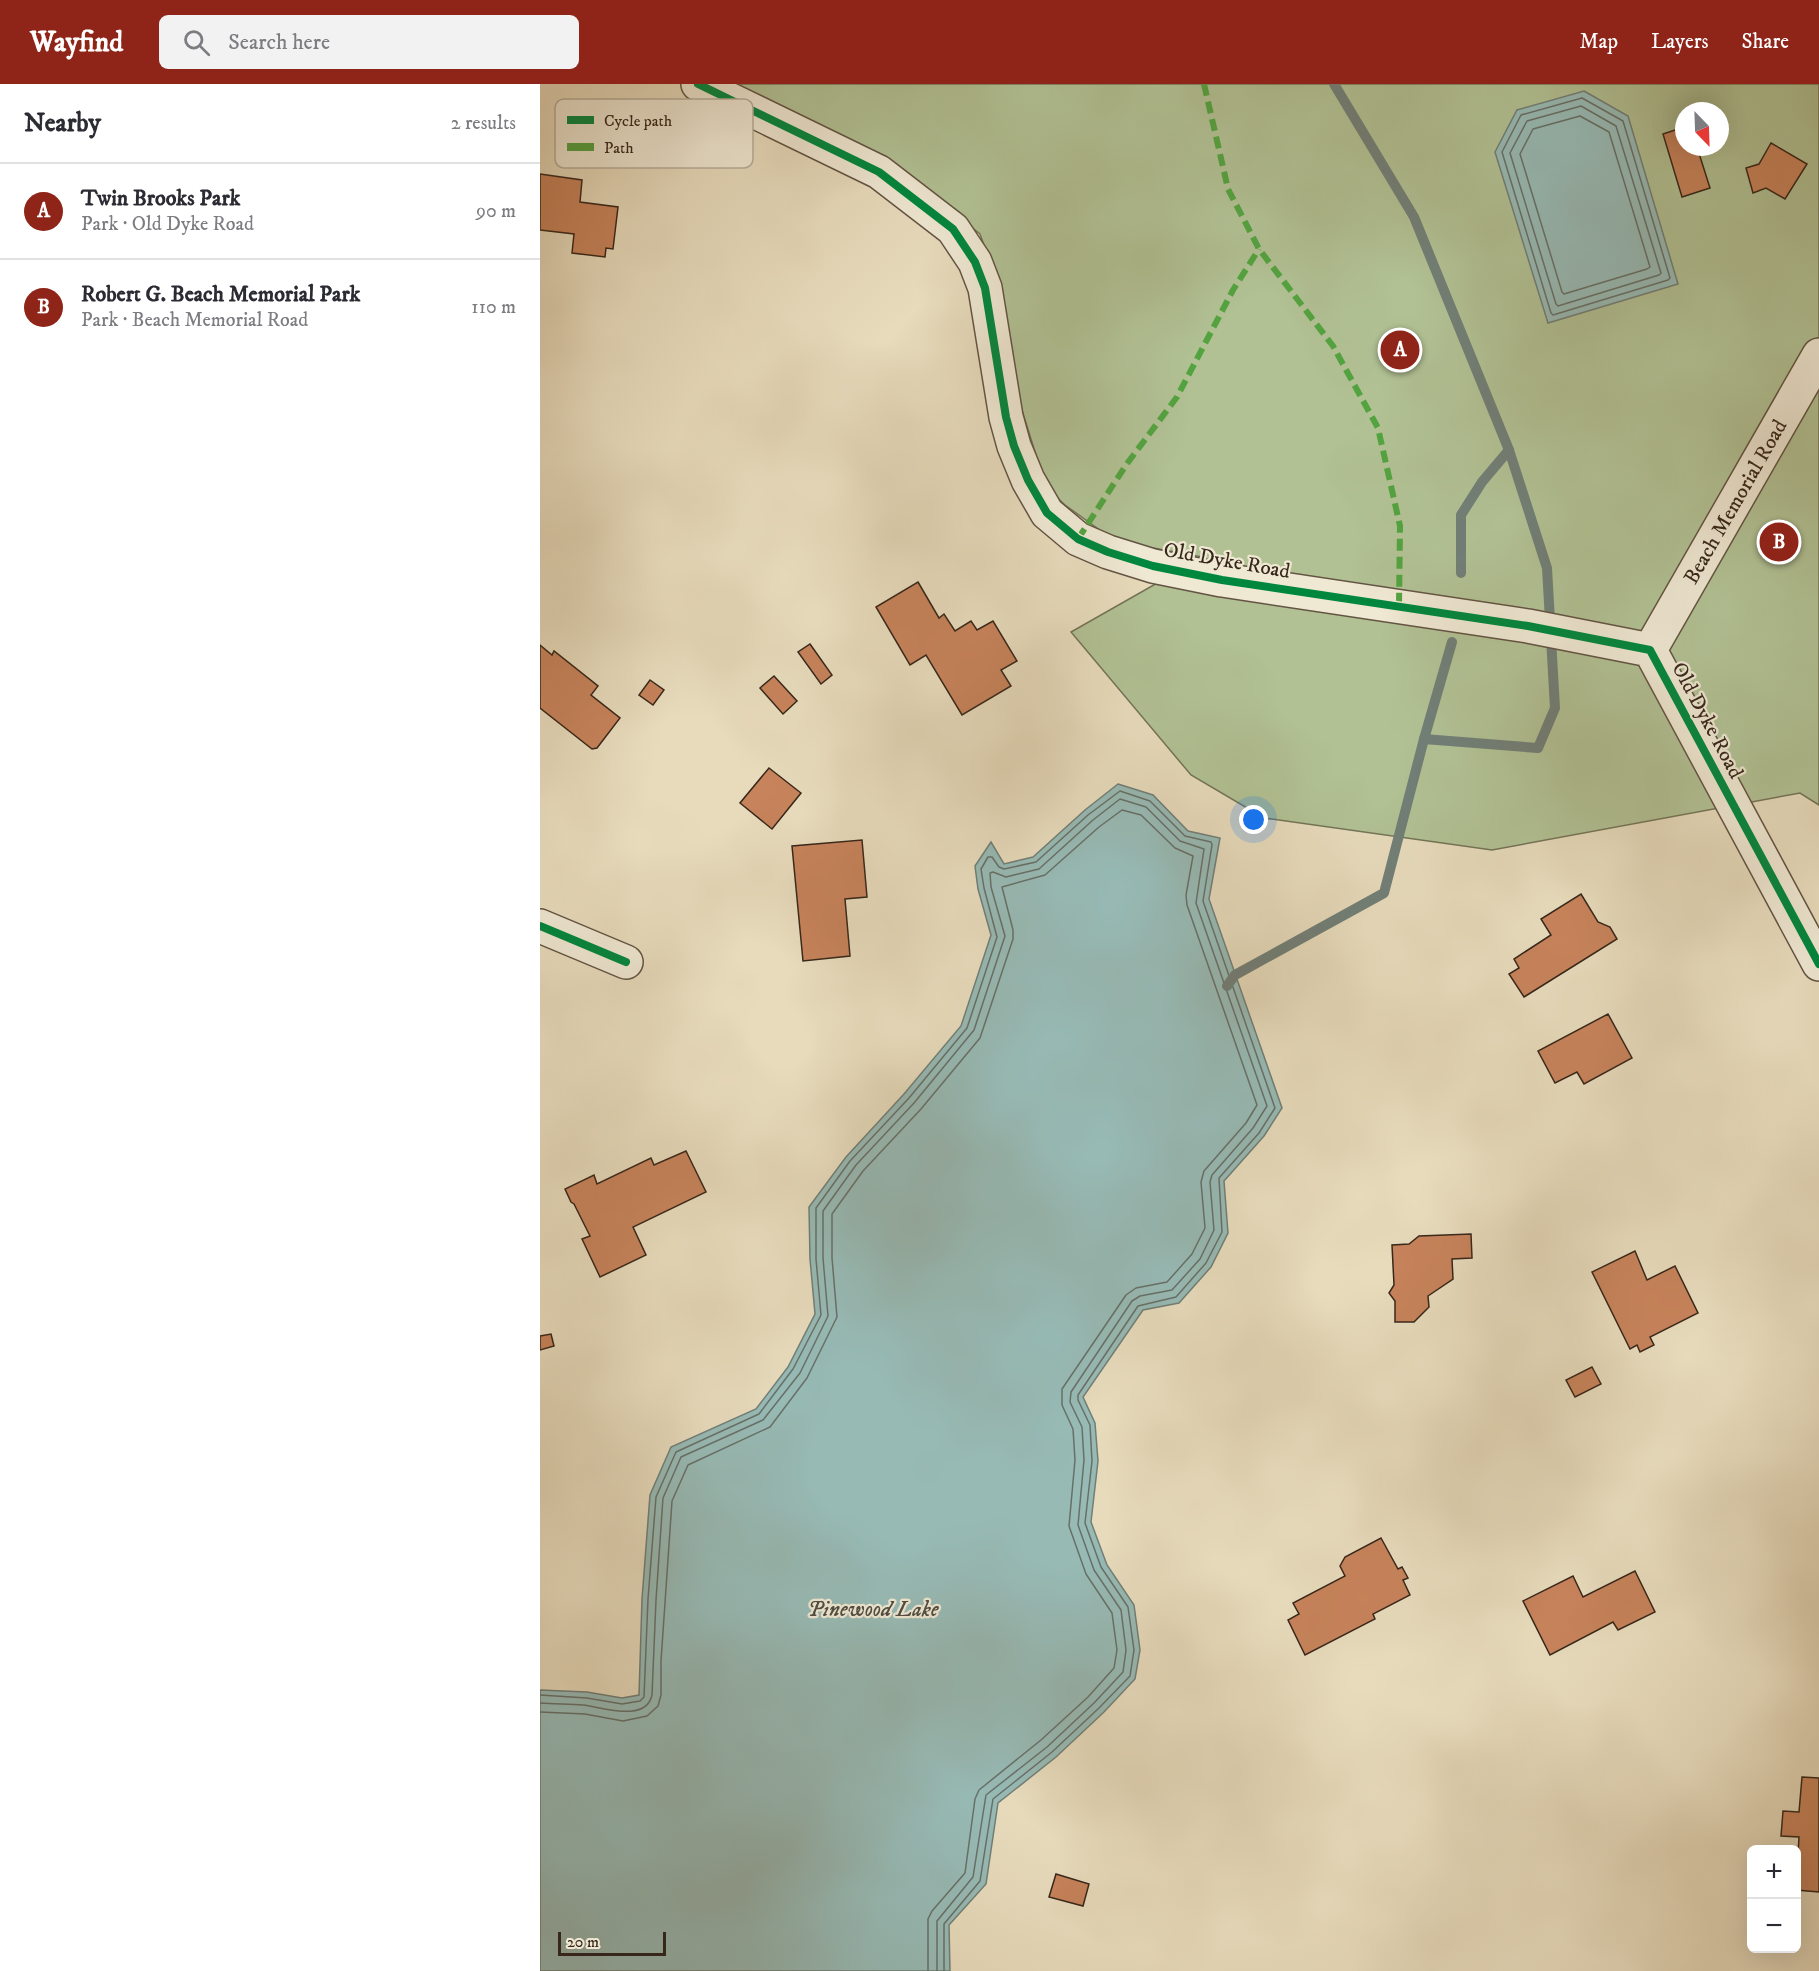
<!DOCTYPE html>
<meta charset="utf-8">
<style>
:root{--surface:#fff;--page:#f2f2f3;--text:#2b2b33;--muted:#7c7c81;--line:#e1e1e2;--accent:#8f2418}
body{margin:0;font-family:"IM FELL DW Pica",serif;background:var(--page);color:var(--text)}
.controls{position:absolute;right:18px;bottom:18px;display:grid;overflow:hidden;border-radius:9px;box-shadow:0 6px 24px #0002}
.controls button{width:54px;height:54px;display:grid;place-items:center;padding:0;border:0;border-bottom:2px solid var(--line);background:var(--surface);color:var(--text);font:30px sans-serif}
.compass{position:absolute;left:1135px;top:18px;width:54px;height:54px;border-radius:50%;background:var(--surface);box-shadow:0 6px 24px #0002;rotate:157deg}
.scale{position:absolute;left:18px;bottom:15px;width:108px;box-sizing:border-box;padding-left:6px;border:3px solid #37271b;border-top:0;font-size:16px;line-height:21px;white-space:nowrap;color:#37271b;-webkit-text-stroke:4px #efe8d3;paint-order:stroke}
.you{position:absolute;left:714px;top:736px;width:21px;height:21px;margin:-15px;border:4px solid #fff;border-radius:50%;background:#1a73e8;box-shadow:0 0 0 9px #1a73e833}
.badge{display:grid;place-items:center;width:39px;height:39px;border-radius:50%;background:var(--accent);color:#fff;font-size:20px;font-weight:700}
.pin{position:absolute;translate:-50% -50%;border:3px solid #fff;box-shadow:0 2px 6px #0006}
.list{margin:0;padding:0;list-style:none}
h2{display:flex;justify-content:space-between;align-items:center;height:78px;margin:0;padding:0 24px;font-size:26px}
h2 small{font-size:20px;font-weight:400;color:var(--muted)}
.list li{display:grid;grid-template-columns:39px 1fr auto;gap:18px;align-items:center;box-sizing:border-box;height:96px;padding:0 24px;border-top:2px solid var(--line)}
.list b{display:block;font-size:22px;white-space:nowrap}
.list p{margin:0;font-size:20px;white-space:nowrap;color:var(--muted)}
.list em{font-size:20px;font-style:normal;color:var(--muted)}
.icon{flex:none;width:33px;height:33px;fill:none;stroke:currentColor;stroke-width:2;stroke-linecap:round;stroke-linejoin:round}
.map{position:relative;flex:none;width:1279px;height:1887px;overflow:hidden}
header{display:flex;align-items:center;gap:36px;box-sizing:border-box;height:84px;padding:0 30px;background:var(--accent);color:#fff}
header strong{font-size:28px}
nav{display:flex;gap:33px;margin-inline-start:auto;font-size:21px}
.search{width:420px;height:54px;background:var(--page);display:flex;align-items:center;gap:15px;box-sizing:border-box;padding:0 21px;border-radius:9px;color:var(--muted);font-size:22px}
main{display:flex}
aside{flex:1;background:var(--surface)}
.map>svg:first-child{display:block}
</style>
<header>
<strong>Wayfind</strong>
<div class="search"><svg class="icon" aria-label="search" viewBox="0 0 24 24"><circle cx="10" cy="10" r="6"/><path d="M15 15l6 6"/></svg>Search here</div>
<nav><a>Map</a><a>Layers</a><a>Share</a></nav>
</header>
<main>
<aside>
<h2>Nearby<small>2 results</small></h2>
<ul class="list">
<li><span class="badge">A</span><div><b>Twin Brooks Park</b><p>Park · Old Dyke Road</p></div><em>90 m</em></li>
<li><span class="badge">B</span><div><b>Robert G. Beach Memorial Park</b><p>Park · Beach Memorial Road</p></div><em>110 m</em></li>
</ul>
</aside>
<div class="map">
<svg width="1279" height="1887" viewBox="0 0 1279 1887">
<rect width="100%" height="100%" fill="#e7dbbc"/>
<filter id="stains"><feTurbulence type="fractalNoise" baseFrequency=".00333" numOctaves="4"/><feColorMatrix values="0 0 0 0 .2 0 0 0 0 .09 0 0 0 0 .02 0 0 0 .5 -.17"/></filter>
<radialGradient id="worn" r=".72"><stop offset=".6" stop-color="#630" stop-opacity="0"/><stop offset="1" stop-color="#630" stop-opacity=".3"/></radialGradient>
<path fill="#b1c194" stroke="#747458" stroke-width="1.5" fill-rule="evenodd" d="M 190,0 L 1279,0 L 1279,721 L 1260,709 L 952,766 L 724,734 L 651,691 L 531,548 L 663,473 L 575,457 L 525,421 L 506,403 L 481,323 L 461,210 L 440,150 L 369,94 ZM 1144,27 L 1180,27 L 1180,63 L 1144,63 Z"/>
<g fill="#97bab5" stroke="#717f77" stroke-width="1.5">
<path d="M 1044,7 L 1088,32 L 1138,200 L 1008,239 L 955,68 L 977,26 Z"/>
<path d="M 578,700 L 613,711 L 648,747 L 680,754 L 669,815 L 742,1024 L 724,1052 L 684,1097 L 688,1149 L 671,1183 L 639,1219 L 603,1226 L 543,1313 L 555,1339 L 558,1377 L 551,1438 L 567,1481 L 594,1521 L 600,1566 L 595,1595 L 564,1628 L 516,1673 L 458,1719 L 446,1800 L 409,1841 L 410,1887 L 0,1887 L 0,1606 L 47,1608 L 82,1614 L 99,1611 L 102,1515 L 110,1411 L 131,1363 L 216,1325 L 248,1283 L 275,1230 L 270,1175 L 269,1123 L 306,1073 L 364,1010 L 421,942 L 451,851 L 438,805 L 435,782 L 451,758 L 464,780 L 493,773 L 545,726 Z"/>
</g>
<g fill="none" stroke-linecap="round" stroke-linejoin="round">
<g stroke="#677068" stroke-width="1.5">
<path d="M 1042,14 L 1083,37 L 1130,194 L 1128,196 L 1013,231 L 1011,229 L 962,68 L 981,31 Z"/>
<path d="M 1041,22 L 1076,42 L 1121,189 L 1119,191 L 1018,222 L 1016,220 L 970,69 L 987,37 Z"/>
<path d="M 1040,32 L 1069,48 L 1110,183 L 1107,185 L 1024,210 L 1022,208 L 980,70 L 993,45 Z"/>
<path d="M 0,1611 L 47,1614 L 82,1620 L 100,1617 L 104,1613 L 108,1515 L 116,1413 L 136,1368 L 219,1330 L 253,1285 L 281,1231 L 276,1175 L 276,1124 L 310,1077 L 369,1014 L 427,944 L 457,853 L 444,804 L 441,785 L 448,773 L 452,773 L 459,783 L 464,785 L 496,778 L 548,731 L 580,707 L 610,717 L 645,752 L 671,758 L 672,761 L 663,817 L 735,1024 L 719,1049 L 679,1094 L 682,1148 L 666,1179 L 636,1213 L 598,1222 L 538,1311 L 538,1316 L 550,1341 L 552,1377 L 545,1439 L 561,1483 L 588,1523 L 594,1566 L 590,1592 L 559,1624 L 512,1668 L 453,1715 L 440,1797 L 404,1840 L 404,1887"/>
<path d="M 0,1619 C 14,1620 29,1620 43,1621 C 62,1623 106,1639 112,1611 L 116,1516 L 123,1414 L 141,1373 L 223,1336 L 260,1289 L 288,1232 L 283,1174 L 283,1127 L 316,1081 L 374,1019 L 434,946 L 465,852 L 451,803 L 450,789 L 453,788 L 466,793 L 499,785 L 553,736 L 580,715 L 606,723 L 640,757 L 664,765 L 656,819 L 727,1022 L 713,1044 L 672,1091 L 670,1098 L 674,1146 L 660,1175 L 632,1206 L 600,1212 L 592,1217 L 531,1308 L 530,1318 L 542,1343 L 544,1376 L 538,1441 L 554,1486 L 581,1526 L 586,1566 L 583,1588 L 554,1619 L 507,1663 L 446,1711 L 433,1793 L 397,1837 L 397,1887"/>
<path d="M 0,1628 L 45,1630 L 83,1637 L 107,1632 L 118,1622 L 121,1611 L 121,1577 L 132,1417 L 148,1381 L 230,1343 L 267,1294 L 297,1233 L 292,1174 L 292,1130 L 323,1087 L 381,1025 L 440,954 L 473,855 L 473,846 L 462,803 L 505,791 L 559,743 L 582,726 L 601,731 L 635,764 L 653,772 L 646,811 L 647,821 L 717,1021 L 706,1039 L 664,1087 L 661,1098 L 665,1144 L 652,1170 L 627,1198 L 596,1204 L 586,1211 L 522,1305 L 522,1321 L 533,1345 L 535,1376 L 529,1442 L 546,1490 L 572,1529 L 577,1566 L 574,1584 L 548,1613 L 501,1656 L 439,1706 L 435,1715 L 425,1789 L 392,1827 L 388,1835 L 388,1887"/>
</g>
<g stroke="#717f77" stroke-width="10">
<path d="M 921,489 L 921,431 L 942,398 L 969,366"/>
<path d="M 884,655 L 912,558"/>
<path d="M 687,902 L 695,891 L 844,809 L 884,655 L 998,664 L 1015,624 L 1007,484 L 969,366 L 874,133 L 794,0"/>
</g>
</g>
<g fill="#c7835b" stroke="#37271b" stroke-width="1.5">
<path d="M 1144,43 L 1144,63 L 1157,63 L 1170,104 L 1142,113 L 1123,50 Z"/>
<path d="M 1231,59 L 1267,80 L 1245,115 L 1226,104 L 1213,109 L 1206,84 L 1219,80 Z"/>
<path d="M 0,90 L 42,96 L 40,118 L 78,123 L 73,165 L 66,164 L 65,173 L 32,169 L 34,150 L 0,146 Z"/>
<path d="M 378,498 L 399,534 L 404,530 L 415,547 L 431,537 L 437,546 L 453,537 L 477,577 L 461,586 L 471,602 L 422,631 L 386,571 L 370,581 L 336,523 Z"/>
<path d="M 270,560 L 292,591 L 281,600 L 258,568 Z"/>
<path d="M 0,561 L 12,571 L 14,567 L 58,602 L 51,611 L 80,634 L 57,664 L 52,665 L 0,624 Z"/>
<path d="M 234,592 L 257,617 L 243,630 L 220,604 Z"/>
<path d="M 110,596 L 124,606 L 113,621 L 99,611 Z"/>
<path d="M 229,684 L 261,709 L 232,745 L 200,719 Z"/>
<path d="M 322,756 L 327,813 L 305,815 L 310,872 L 263,877 L 252,762 Z"/>
<path d="M 1041,810 L 1058,838 L 1070,843 L 1077,855 L 984,913 L 969,890 L 979,884 L 974,875 L 1011,851 L 1001,835 Z"/>
<path d="M 1068,930 L 1092,974 L 1044,1000 L 1037,988 L 1015,999 L 998,967 Z"/>
<path d="M 146,1067 L 166,1108 L 93,1143 L 106,1171 L 60,1193 L 42,1155 L 50,1152 L 34,1120 L 31,1118 L 25,1105 L 54,1091 L 57,1100 L 111,1074 L 114,1081 Z"/>
<path d="M 931,1150 L 932,1174 L 912,1175 L 913,1195 L 888,1212 L 889,1223 L 874,1238 L 855,1238 L 855,1217 L 849,1209 L 854,1201 L 852,1161 L 869,1160 L 879,1152 Z"/>
<path d="M 1095,1167 L 1107,1196 L 1135,1182 L 1158,1229 L 1110,1253 L 1114,1261 L 1100,1268 L 1097,1261 L 1090,1265 L 1052,1188 Z"/>
<path d="M 11,1250 L 14,1262 L 0,1266 L 0,1252 Z"/>
<path d="M 1052,1283 L 1061,1300 L 1035,1313 L 1026,1296 Z"/>
<path d="M 841,1454 L 858,1485 L 862,1483 L 868,1494 L 863,1496 L 870,1511 L 833,1530 L 835,1535 L 765,1571 L 748,1536 L 759,1530 L 753,1519 L 805,1492 L 800,1482 L 805,1473 Z"/>
<path d="M 1095,1487 L 1115,1528 L 1078,1546 L 1073,1538 L 1010,1571 L 983,1517 L 1033,1492 L 1043,1513 Z"/>
<path d="M 1262,1693 L 1279,1694 L 1279,1808 L 1256,1806 L 1259,1753 L 1241,1752 L 1243,1727 L 1259,1728 Z"/>
<path d="M 516,1790 L 549,1800 L 543,1822 L 509,1813 Z"/>
</g>
<g fill="none" stroke-linecap="round" stroke-linejoin="round">
<g stroke="#635443" stroke-width="36">
<g id="street">
<path d="M 158,0 L 339,88 L 413,145 L 435,178 L 445,204 L 466,333 L 474,362 L 488,396 L 507,429 L 538,455 L 568,468 L 613,482 L 682,496 L 988,542 L 1110,566 L 1279,880"/>
<path id="s1" d="M 1110,566 L 1279,271"/>
<path d="M 0,842 L 86,878"/>
</g>
</g>
<use href="#street" stroke="#efe8d3" stroke-width="33"/>
<g stroke="#53a340" stroke-width="6" stroke-dasharray="12 6" stroke-linecap="butt">
<path d="M 664,0 L 688,105 L 719,165 L 793,262 L 838,344 L 860,442 L 859,522"/>
<path d="M 538,455 L 586,381 L 637,313 L 693,206 L 719,165"/>
</g>
<g stroke="#efe8d3" stroke-width="11">
<g id="cycleway">
<path d="M 158,0 L 339,88 L 413,145 L 435,178 L 445,204 L 466,333 L 474,362 L 488,396 L 507,429 L 538,455 L 568,468 L 613,482 L 682,496 L 988,542 L 1110,566 L 1279,880"/>
<path d="M 0,842 L 86,878"/>
</g>
</g>
<use href="#cycleway" stroke="#00873e" stroke-width="8"/>
</g>
<g text-anchor="middle" stroke-width="4.5" stroke-linejoin="round" paint-order="stroke">
<g font-size="21" fill="#37271b" stroke="#efe8d3">
<text dy="7" stroke="none"><textPath href="#s1" startOffset="171">Beach Memorial Road</textPath></text>
<text transform="translate(687 476) rotate(10)" y="7">Old Dyke Road</text>
<text transform="translate(1168 636) rotate(62)" y="7">Old Dyke Road</text>
</g>
<g font-size="22" font-style="italic" fill="#4f4c42" stroke="#efe8d3">
<text x="333" y="1532">Pinewood Lake</text>
</g>
</g>
<rect x="15" y="15" width="198" height="69" rx="9" fill="#efe8d3" stroke="#b8ae9c" stroke-width="1.5"/>
<rect x="27" y="32" width="27" height="8" fill="#00873e"/>
<rect x="27" y="59" width="27" height="8" fill="#53a340"/>
<g font-size="16" fill="#37271b">
<text x="64" y="42">Cycle path</text>
<text x="64" y="69">Path</text>
</g>
<rect width="100%" height="100%" filter="url(#stains)"/>
<rect width="100%" height="100%" fill="url(#worn)"/>
</svg>
<div class="controls">
<button>+</button>
<button>−</button>
</div>
<svg class="compass" viewBox="-18 -18 36 36"><path d="M0-13l5 13h-10z" fill="#e53935"/><path d="M0 13l5-13h-10z" fill="#7c7c81"/></svg>
<div class="scale">20 m</div>
<div class="you"></div>
<div class="pin badge" style="left:860px;top:266px">A</div>
<div class="pin badge" style="left:1239px;top:458px">B</div>
</div>
</main>
